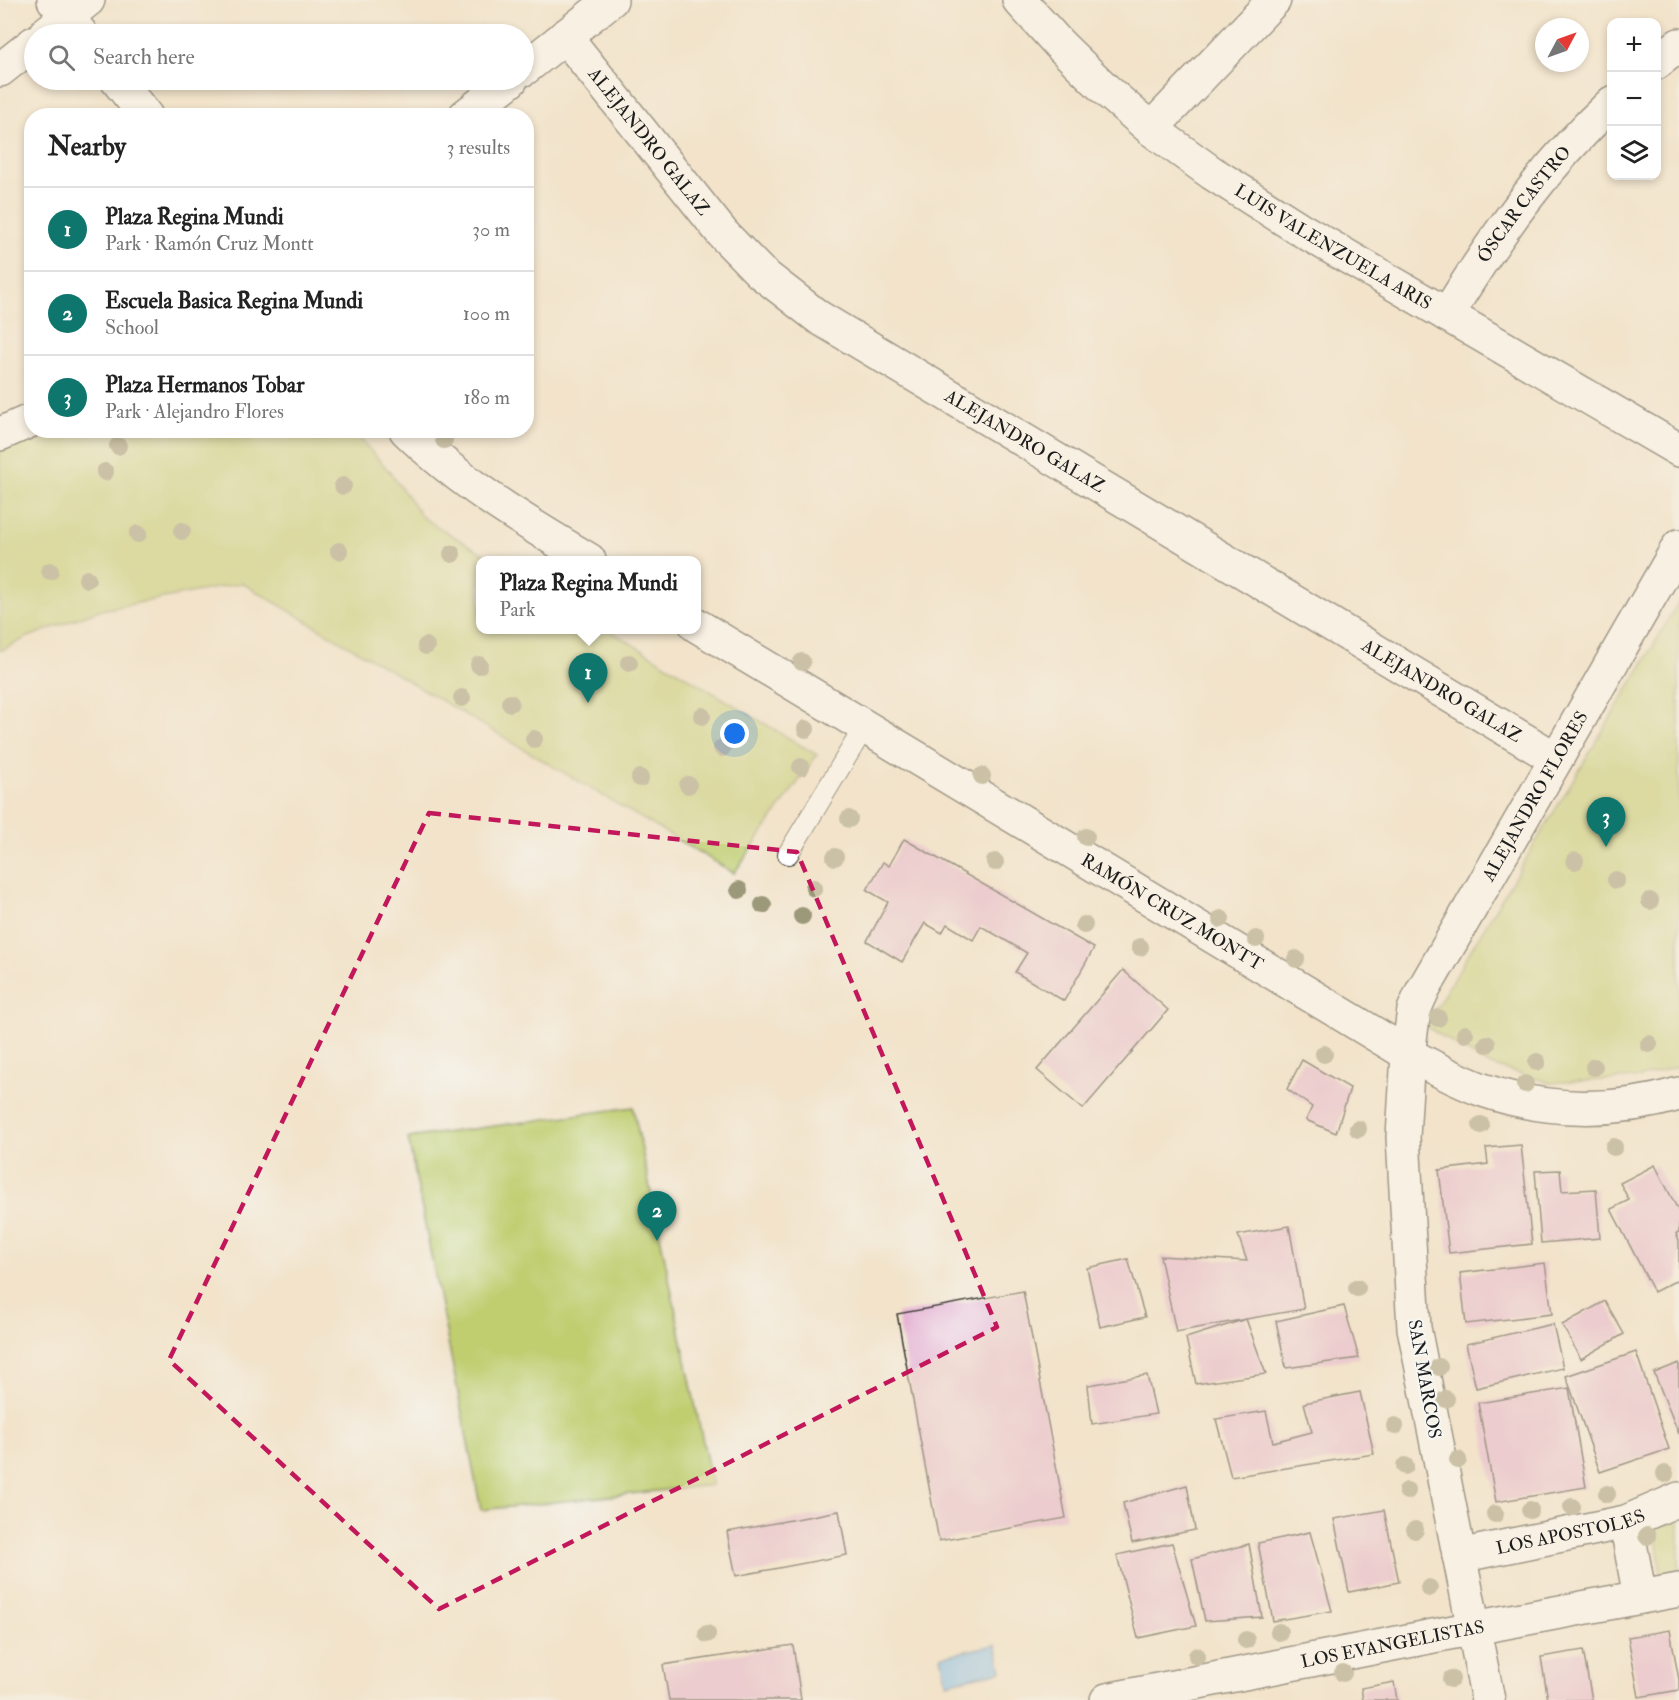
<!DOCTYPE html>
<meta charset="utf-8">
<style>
:root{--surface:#fff;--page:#f6f6f6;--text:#222;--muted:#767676;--line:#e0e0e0;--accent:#0f766e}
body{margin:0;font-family:"IM FELL Double Pica",serif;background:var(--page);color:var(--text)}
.controls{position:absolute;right:18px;top:18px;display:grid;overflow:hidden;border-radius:12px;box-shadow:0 3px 9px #0003}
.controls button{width:54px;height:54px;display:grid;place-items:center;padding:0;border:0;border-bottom:2px solid var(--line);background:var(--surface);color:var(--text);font:30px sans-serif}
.compass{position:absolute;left:1535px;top:18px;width:54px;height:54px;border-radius:50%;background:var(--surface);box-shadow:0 3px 9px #0003;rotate:49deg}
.you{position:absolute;left:735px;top:734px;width:21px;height:21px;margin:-15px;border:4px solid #fff;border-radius:50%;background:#1a73e8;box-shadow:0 0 0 9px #1a73e833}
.badge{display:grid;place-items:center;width:39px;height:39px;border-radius:50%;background:var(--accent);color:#fff;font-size:20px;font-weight:700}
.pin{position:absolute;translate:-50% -50px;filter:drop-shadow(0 2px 3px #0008)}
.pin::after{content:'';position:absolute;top:32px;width:21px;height:18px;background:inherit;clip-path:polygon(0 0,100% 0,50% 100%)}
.popup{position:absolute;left:476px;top:556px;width:225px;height:78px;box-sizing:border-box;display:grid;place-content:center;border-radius:12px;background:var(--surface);filter:drop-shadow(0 2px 4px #0005);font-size:20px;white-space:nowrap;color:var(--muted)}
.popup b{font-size:22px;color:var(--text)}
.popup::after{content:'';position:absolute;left:50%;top:100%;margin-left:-12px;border:12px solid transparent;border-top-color:var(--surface)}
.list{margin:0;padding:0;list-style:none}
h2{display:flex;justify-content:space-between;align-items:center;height:78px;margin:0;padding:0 24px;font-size:26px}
h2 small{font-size:20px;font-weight:400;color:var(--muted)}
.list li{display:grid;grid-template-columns:39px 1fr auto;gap:18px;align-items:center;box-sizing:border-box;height:84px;padding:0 24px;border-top:2px solid var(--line)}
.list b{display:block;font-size:22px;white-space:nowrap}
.list p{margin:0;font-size:20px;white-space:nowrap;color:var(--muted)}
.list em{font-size:20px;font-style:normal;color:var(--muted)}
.icon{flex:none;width:33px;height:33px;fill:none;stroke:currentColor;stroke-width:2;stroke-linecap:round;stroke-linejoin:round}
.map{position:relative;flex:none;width:1679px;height:1700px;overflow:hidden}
.search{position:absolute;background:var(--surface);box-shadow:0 3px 9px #0003;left:24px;top:24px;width:510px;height:66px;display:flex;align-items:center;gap:15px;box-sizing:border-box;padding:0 21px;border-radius:33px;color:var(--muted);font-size:22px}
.panel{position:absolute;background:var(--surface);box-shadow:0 3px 9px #0003;left:24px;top:108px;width:510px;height:330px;border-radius:24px}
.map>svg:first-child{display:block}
</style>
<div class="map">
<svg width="1679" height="1700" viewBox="0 0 1679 1700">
<rect width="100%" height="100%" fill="#f6f6f2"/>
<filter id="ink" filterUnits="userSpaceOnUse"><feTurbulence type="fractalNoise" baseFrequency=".0167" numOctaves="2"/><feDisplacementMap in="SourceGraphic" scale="12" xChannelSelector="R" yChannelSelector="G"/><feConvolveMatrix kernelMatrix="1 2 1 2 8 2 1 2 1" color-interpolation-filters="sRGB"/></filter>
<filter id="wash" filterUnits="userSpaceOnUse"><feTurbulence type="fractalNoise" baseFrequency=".008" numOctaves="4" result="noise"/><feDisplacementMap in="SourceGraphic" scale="24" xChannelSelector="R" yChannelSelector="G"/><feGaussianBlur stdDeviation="1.35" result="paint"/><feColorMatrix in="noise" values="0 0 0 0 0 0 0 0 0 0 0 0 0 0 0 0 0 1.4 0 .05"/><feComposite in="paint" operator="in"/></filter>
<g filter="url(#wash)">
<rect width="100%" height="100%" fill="#f2e3ca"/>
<g fill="#c0ce70" stroke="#6e7546" stroke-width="1.5">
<path d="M 35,430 L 353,431 L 389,471 L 423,518 L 494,560 L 480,560 L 480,630 L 609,630 L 817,755 L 734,873 L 242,583 L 96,611 L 26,638 L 0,651 L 0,447 Z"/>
<path d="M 1679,601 L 1679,1066 L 1638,1078 L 1550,1083 L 1487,1064 L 1425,1026 L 1640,669 Z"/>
<path d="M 633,1107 L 712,1485 L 481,1510 L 408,1138 Z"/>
<path d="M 1679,1517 L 1679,1571 L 1661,1574 L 1655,1529 Z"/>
</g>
<path fill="#7cbdf1" stroke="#4c6c86" stroke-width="1.5" d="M 996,1645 L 1002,1671 L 946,1683 L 941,1656 Z"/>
<g id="blocks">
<g fill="#e4afd2">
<path d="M 904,839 L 1094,948 L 1064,1001 L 1015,972 L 1027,953 L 981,926 L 973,940 L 947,924 L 942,933 L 925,923 L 902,962 L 867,941 L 888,902 L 867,890 L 883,862 L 889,866 Z"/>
<path d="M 1123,970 L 1168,1010 L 1083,1109 L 1037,1070 Z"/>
<path d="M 1302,1060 L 1350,1088 L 1336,1133 L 1306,1120 L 1312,1107 L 1287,1089 Z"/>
<path d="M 1521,1145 L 1532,1244 L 1449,1253 L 1439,1170 L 1488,1164 L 1486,1148 Z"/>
<path d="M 1655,1165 L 1679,1212 L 1679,1233 L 1676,1234 L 1679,1241 L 1679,1279 L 1654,1292 L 1611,1209 L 1629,1200 L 1620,1183 Z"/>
<path d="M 1560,1170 L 1562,1191 L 1596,1189 L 1600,1238 L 1541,1243 L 1535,1171 Z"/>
<path d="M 1289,1226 L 1304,1309 L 1246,1319 L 1266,1374 L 1196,1384 L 1186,1338 L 1246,1319 L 1176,1332 L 1160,1256 L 1247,1261 L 1238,1235 Z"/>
<path d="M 1128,1259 L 1145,1317 L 1100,1327 L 1087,1268 Z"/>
<path d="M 1545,1263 L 1552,1314 L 1466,1324 L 1460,1273 Z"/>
<path d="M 1023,1291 L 1066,1518 L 939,1541 L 897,1314 Z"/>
<path d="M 1605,1301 L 1624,1334 L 1581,1359 L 1562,1325 Z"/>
<path d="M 1344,1306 L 1359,1358 L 1286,1368 L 1276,1321 Z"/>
<path d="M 1553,1324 L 1563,1368 L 1476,1388 L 1466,1344 Z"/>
<path d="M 1636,1352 L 1669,1449 L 1600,1472 L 1566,1376 Z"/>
<path d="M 1679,1363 L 1679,1434 L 1654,1373 Z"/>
<path d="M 1147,1375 L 1156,1414 L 1092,1424 L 1088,1385 Z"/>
<path d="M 1569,1388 L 1586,1487 L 1496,1502 L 1478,1403 Z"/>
<path d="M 1360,1392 L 1374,1454 L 1231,1477 L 1216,1419 L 1266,1411 L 1273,1442 L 1312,1432 L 1304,1403 Z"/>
<path d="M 1187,1485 L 1195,1530 L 1132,1543 L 1123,1503 Z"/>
<path d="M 1384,1510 L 1399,1582 L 1349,1592 L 1334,1519 Z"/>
<path d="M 839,1511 L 847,1555 L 736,1576 L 727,1532 Z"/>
<path d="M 1310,1532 L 1332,1611 L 1273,1621 L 1258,1543 Z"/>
<path d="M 1172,1543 L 1196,1626 L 1138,1638 L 1117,1555 Z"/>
<path d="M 1249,1544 L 1262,1617 L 1205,1621 L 1192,1559 Z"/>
<path d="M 1670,1630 L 1679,1680 L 1679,1690 L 1639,1697 L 1628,1637 Z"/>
<path d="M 793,1645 L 801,1700 L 669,1700 L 663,1665 Z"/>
<path d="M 1583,1650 L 1592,1700 L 1548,1700 L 1541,1657 Z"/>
<path d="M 1394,1682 L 1397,1700 L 1363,1700 L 1361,1688 Z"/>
</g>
</g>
</g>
<g filter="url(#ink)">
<use href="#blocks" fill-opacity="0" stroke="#3c3a36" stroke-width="1.5"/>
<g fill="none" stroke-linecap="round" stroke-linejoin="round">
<g stroke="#3c3a36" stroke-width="22">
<path id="service" d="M 788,854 L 865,726"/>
</g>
<g stroke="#3c3a36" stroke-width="36">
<g id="minor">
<path d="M 45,34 L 88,0"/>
<path id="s1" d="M 565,36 L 723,234 L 760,272 L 818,317 L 1556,759"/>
<path d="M 1656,63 L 1679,45"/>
<path d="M 0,70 L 34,43"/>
<path d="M 1151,129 L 1274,0"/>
<path id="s2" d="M 1447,315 C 1494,238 1545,165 1612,103"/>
<path d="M 1626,1522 L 1640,1597"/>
<path id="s3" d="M 1459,1556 L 1626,1522 L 1679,1499"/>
<path id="s4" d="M 1107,1700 L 1474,1628 L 1679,1590"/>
<path id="s5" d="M 1488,1700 L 1414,1328 L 1403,1137 L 1408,1054 L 1414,1010 L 1422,992 L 1679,546"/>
</g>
</g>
<g stroke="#3c3a36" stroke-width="36">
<g id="tertiary">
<path d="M 54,0 L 81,34"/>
<path id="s6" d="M 1019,0 L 1059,44 L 1106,90 L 1151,129 L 1212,173 L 1300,229 L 1679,450"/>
<path d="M 117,80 L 146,116"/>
<path d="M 406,430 C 460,483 525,522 589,560"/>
<path id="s7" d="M 696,625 L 1408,1054 C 1433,1067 1457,1081 1483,1090 C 1546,1112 1615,1113 1679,1094"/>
</g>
</g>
<g stroke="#3c3a36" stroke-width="36">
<g id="secondary">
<path d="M 524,69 L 611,0"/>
<path d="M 465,116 L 511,80"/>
<path d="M 0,434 L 32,420"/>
</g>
</g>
<use href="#service" stroke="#fff" stroke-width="20"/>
<use href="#minor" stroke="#fff" stroke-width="33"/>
<use href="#tertiary" stroke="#fff" stroke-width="33"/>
<use href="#secondary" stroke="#fff" stroke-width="33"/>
</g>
<g fill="#9c987a">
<circle cx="444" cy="440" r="9"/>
<circle cx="118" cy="446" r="9"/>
<circle cx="105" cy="472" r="9"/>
<circle cx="343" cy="486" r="9"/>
<circle cx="182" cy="531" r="9"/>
<circle cx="138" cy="534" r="9"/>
<circle cx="339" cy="551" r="9"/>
<circle cx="452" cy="554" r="9"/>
<circle cx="50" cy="571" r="9"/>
<circle cx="87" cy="579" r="9"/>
<circle cx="426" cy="646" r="9"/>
<circle cx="802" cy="662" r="9"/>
<circle cx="629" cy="663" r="9"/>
<circle cx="479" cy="665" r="9"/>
<circle cx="462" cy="698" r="9"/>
<circle cx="510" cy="703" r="9"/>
<circle cx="702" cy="716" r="9"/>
<circle cx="806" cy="729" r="9"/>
<circle cx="534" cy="739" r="9"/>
<circle cx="722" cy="748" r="9"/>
<circle cx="801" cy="767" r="9"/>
<circle cx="982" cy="776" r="9"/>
<circle cx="640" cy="778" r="9"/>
<circle cx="688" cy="785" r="9"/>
<circle cx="849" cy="819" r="9"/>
<circle cx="1086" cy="837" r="9"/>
<circle cx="835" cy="857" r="9"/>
<circle cx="1575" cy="861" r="9"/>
<circle cx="995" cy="862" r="9"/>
<circle cx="1616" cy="880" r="9"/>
<circle cx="814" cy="888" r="9"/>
<circle cx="739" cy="890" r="9"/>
<circle cx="1650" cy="901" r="9"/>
<circle cx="763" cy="905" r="9"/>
<circle cx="802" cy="916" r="9"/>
<circle cx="1221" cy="919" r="9"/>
<circle cx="1084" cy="925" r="9"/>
<circle cx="1256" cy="939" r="9"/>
<circle cx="1140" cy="947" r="9"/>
<circle cx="1296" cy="959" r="9"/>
<circle cx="1438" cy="1018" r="9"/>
<circle cx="1465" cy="1034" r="9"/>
<circle cx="1487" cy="1044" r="9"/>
<circle cx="1649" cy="1044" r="9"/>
<circle cx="1324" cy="1054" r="9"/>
<circle cx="1537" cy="1062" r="9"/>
<circle cx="1594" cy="1067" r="9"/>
<circle cx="1525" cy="1084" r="9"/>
<circle cx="1481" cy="1125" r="9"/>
<circle cx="1358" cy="1129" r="9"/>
<circle cx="1614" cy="1147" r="9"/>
<circle cx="1357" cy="1288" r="9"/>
<circle cx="1439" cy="1367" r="9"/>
<circle cx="1446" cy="1399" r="9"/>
<circle cx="1395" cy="1426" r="9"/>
<circle cx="1458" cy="1460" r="9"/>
<circle cx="1405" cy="1466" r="9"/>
<circle cx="1665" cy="1474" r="9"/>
<circle cx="1407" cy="1491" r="9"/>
<circle cx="1607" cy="1494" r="9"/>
<circle cx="1572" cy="1507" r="9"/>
<circle cx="1530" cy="1510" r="9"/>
<circle cx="1495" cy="1514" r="9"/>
<circle cx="1415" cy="1530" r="9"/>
<circle cx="1647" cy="1536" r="9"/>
<circle cx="1429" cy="1588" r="9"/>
<circle cx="1279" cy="1632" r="9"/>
<circle cx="707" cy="1634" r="9"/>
<circle cx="1246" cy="1640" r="9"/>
<circle cx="1197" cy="1656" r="9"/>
<circle cx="1343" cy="1673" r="9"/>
<circle cx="1451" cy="1679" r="9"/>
</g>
</g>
<path d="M0 0H1679V1700H0ZM 429,813 L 797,852 L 997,1327 L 439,1609 L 169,1360 Z" fill="#f2e3ca" fill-opacity=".55" fill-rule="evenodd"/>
<path fill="none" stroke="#c2185b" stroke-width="4.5" stroke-dasharray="12 8" stroke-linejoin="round" d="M 429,813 L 797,852 L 997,1327 L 439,1609 L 169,1360 Z"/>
<g text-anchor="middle" stroke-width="4.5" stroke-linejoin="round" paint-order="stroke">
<g font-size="18" fill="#1c1c1c" stroke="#f6f6f2">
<text dy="6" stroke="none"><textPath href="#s1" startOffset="135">ALEJANDRO GALAZ</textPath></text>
<text dy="6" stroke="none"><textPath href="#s2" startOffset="135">ÓSCAR CASTRO</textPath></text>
<text dy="6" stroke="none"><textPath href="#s6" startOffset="402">LUIS VALENZUELA ARIS</textPath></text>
<text dy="6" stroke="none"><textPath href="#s1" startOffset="621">ALEJANDRO GALAZ</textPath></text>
<text dy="6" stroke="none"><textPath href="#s1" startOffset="1107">ALEJANDRO GALAZ</textPath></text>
<text dy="6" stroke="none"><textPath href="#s5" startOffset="944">ALEJANDRO FLORES</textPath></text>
<text dy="6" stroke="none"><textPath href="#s7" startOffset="556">RAMÓN CRUZ MONTT</textPath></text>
<text transform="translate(1425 1379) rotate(80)" y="6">SAN MARCOS</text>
<text dy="6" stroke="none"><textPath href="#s3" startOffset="114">LOS APOSTOLES</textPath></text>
<text dy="6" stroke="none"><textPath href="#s4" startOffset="291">LOS EVANGELISTAS</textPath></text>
</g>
</g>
</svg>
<div class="controls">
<button>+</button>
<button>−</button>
<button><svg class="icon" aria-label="layers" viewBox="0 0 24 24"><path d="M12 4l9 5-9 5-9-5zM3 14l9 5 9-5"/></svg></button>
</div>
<svg class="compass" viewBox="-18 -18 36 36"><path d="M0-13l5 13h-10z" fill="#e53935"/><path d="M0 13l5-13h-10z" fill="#767676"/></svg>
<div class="you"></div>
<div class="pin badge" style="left:588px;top:703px">1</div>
<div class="popup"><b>Plaza Regina Mundi</b>Park</div>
<div class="pin badge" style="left:657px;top:1241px">2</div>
<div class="pin badge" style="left:1606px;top:847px">3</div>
<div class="search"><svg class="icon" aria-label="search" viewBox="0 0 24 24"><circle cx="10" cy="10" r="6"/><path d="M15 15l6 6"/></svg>Search here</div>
<section class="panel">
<h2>Nearby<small>3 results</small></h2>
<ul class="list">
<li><span class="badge">1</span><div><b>Plaza Regina Mundi</b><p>Park · Ramón Cruz Montt</p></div><em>30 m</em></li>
<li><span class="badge">2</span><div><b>Escuela Basica Regina Mundi</b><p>School</p></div><em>100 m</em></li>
<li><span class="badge">3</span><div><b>Plaza Hermanos Tobar</b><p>Park · Alejandro Flores</p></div><em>180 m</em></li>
</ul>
</section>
</div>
